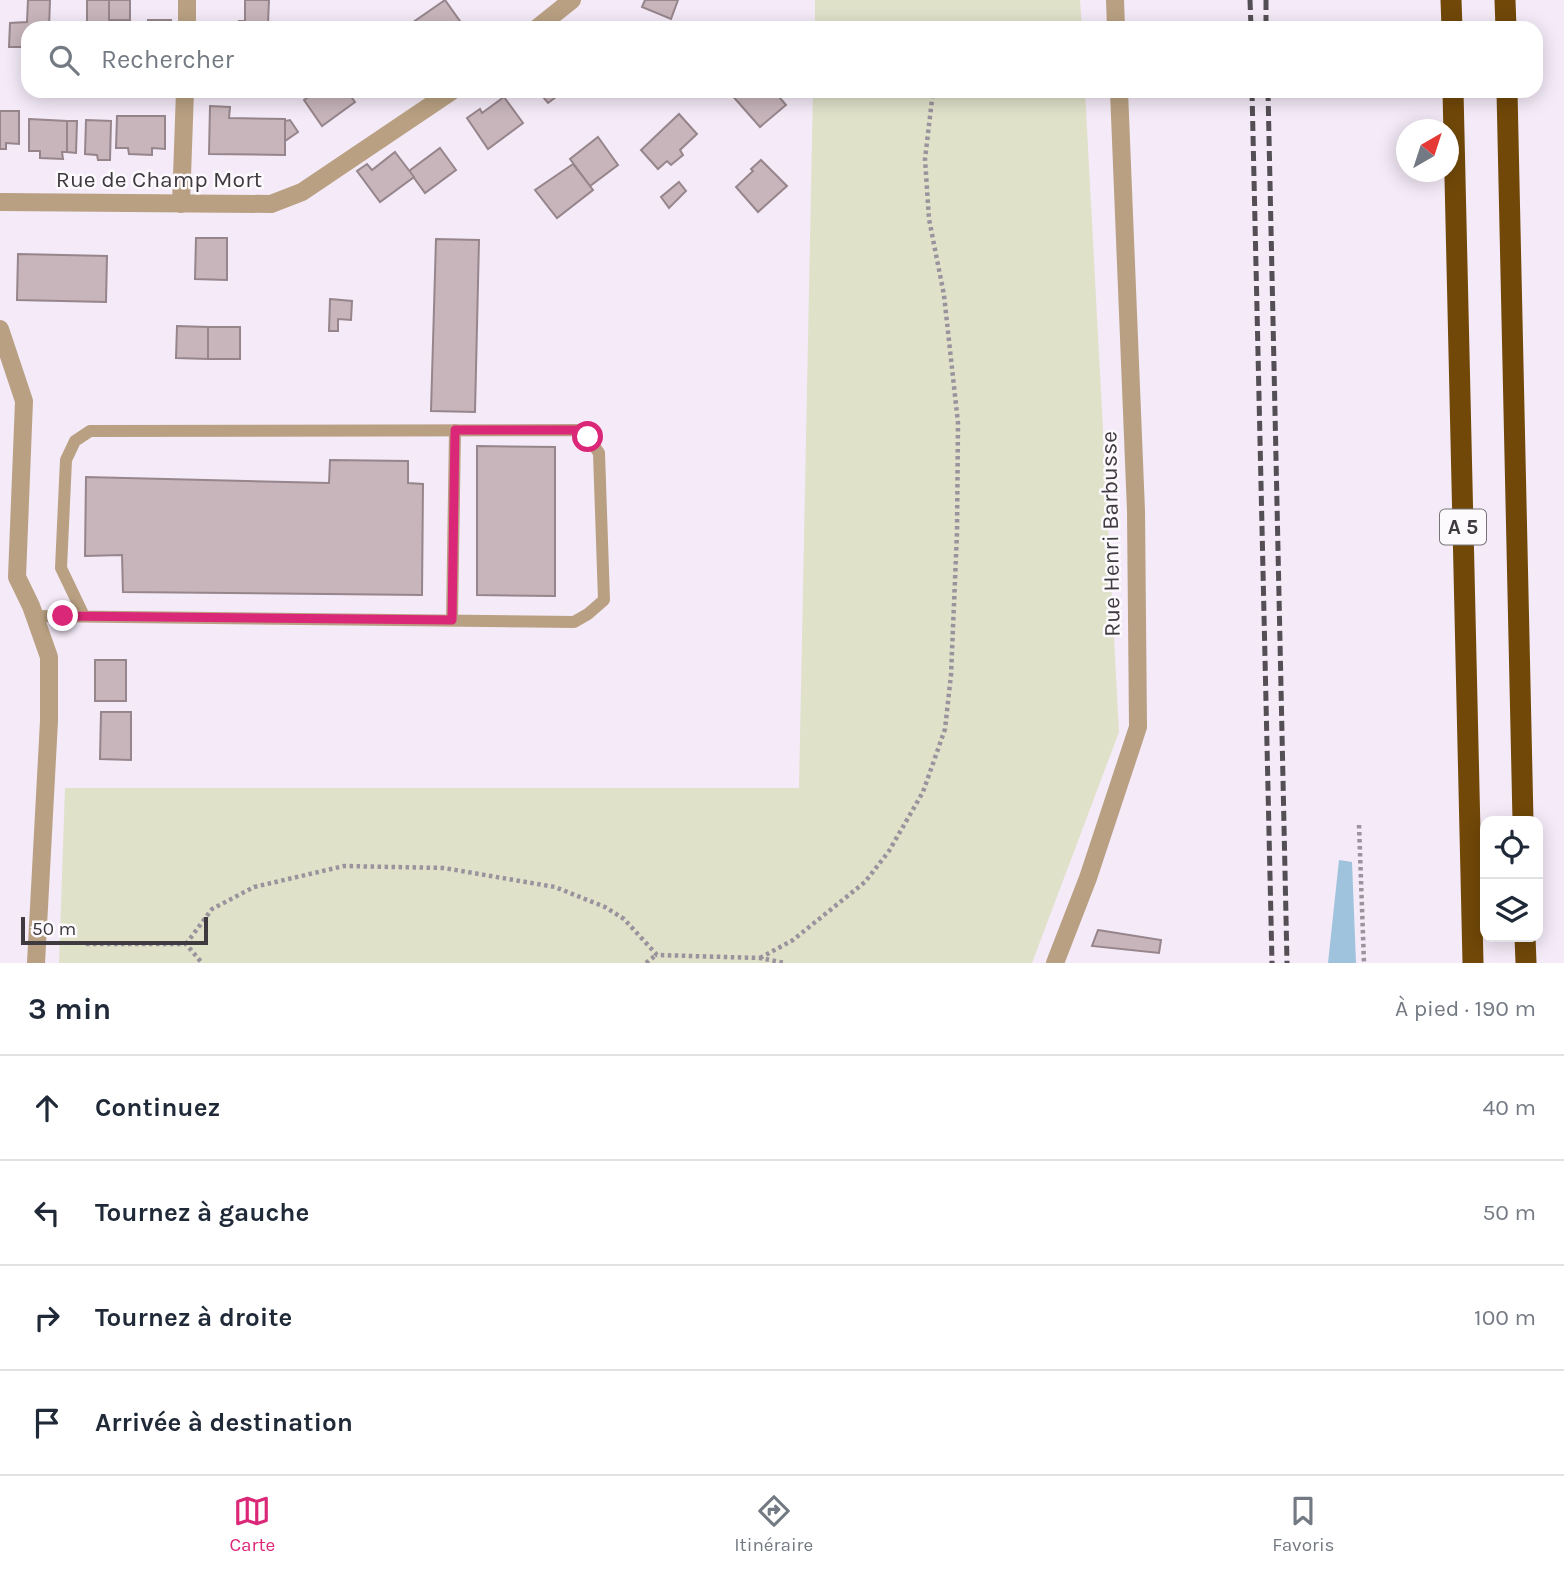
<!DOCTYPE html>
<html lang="fr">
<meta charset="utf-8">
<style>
:root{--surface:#fff;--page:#f2f2f3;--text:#1f2937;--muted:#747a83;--line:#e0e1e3;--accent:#db2777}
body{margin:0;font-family:Karla,sans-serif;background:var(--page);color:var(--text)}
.controls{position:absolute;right:21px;bottom:21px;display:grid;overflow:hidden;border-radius:14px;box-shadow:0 4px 18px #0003}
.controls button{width:63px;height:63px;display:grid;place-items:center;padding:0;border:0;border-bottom:2px solid var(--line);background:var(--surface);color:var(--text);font:35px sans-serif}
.compass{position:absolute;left:1396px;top:119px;width:63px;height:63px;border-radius:50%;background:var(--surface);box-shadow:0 4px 18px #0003;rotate:39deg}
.scale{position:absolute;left:21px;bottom:18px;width:187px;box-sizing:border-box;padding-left:7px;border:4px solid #3e3a3f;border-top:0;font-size:19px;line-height:24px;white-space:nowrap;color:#3e3a3f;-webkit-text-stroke:5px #fdfafd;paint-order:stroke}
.stop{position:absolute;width:21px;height:21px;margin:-16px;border:5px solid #db2777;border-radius:50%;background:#fff}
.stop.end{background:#db2777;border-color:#fff;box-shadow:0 2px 7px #0008}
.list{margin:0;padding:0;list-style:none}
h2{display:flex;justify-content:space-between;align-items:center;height:91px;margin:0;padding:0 28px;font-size:30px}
h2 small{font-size:23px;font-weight:400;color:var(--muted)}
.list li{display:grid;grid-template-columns:46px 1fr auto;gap:21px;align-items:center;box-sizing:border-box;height:105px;padding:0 28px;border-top:2px solid var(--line)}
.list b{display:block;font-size:26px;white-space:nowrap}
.list em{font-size:23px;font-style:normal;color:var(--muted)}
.icon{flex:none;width:38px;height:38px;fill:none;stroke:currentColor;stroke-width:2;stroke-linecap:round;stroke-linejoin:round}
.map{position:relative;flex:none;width:1564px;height:963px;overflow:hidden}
.search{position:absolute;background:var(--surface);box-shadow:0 4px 18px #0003;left:21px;right:21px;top:21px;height:77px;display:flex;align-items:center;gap:18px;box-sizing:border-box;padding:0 24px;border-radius:21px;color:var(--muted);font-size:26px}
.sheet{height:511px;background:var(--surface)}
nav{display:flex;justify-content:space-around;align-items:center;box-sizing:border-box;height:98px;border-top:2px solid var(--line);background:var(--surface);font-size:19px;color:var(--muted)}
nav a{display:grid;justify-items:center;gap:4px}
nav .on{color:var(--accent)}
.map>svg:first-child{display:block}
</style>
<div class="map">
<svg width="1564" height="963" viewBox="0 0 1564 963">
<rect width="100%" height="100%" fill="#f4eaf8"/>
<g fill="#dfe1c9">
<path d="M 815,0 L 1080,0 L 1082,28 L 815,28 Z"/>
<path d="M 813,91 L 1085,91 L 1119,732 L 1032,963 L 59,963 L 65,788 L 799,788 Z"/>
</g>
<path fill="#9fc3dd" d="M 1339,860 L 1352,862 L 1356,963 L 1328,963 Z"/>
<g fill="#c7b5bb" stroke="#96858b" stroke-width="2">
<path d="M 28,0 L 50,0 L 49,28 L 28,28 L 28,54 L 26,54 L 26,47 L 9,47 L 10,23 L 27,22 Z"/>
<path d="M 87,0 L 109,0 L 109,28 L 69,28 L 69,24 L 87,24 Z"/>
<rect x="109" y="0" width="21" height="20"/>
<path d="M 245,0 L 269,0 L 268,23 L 262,23 L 263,28 L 239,28 L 239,21 L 245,21 Z"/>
<path d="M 445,0 L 462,24 L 456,28 L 411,28 L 409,25 Z"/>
<path d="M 645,0 L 678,0 L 671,19 L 642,7 Z"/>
<path d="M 148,20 L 171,20 L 171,28 L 131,28 L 131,26 L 148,26 Z"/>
<path d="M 318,91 L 347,91 L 355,102 L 322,126 L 304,100 Z"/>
<path d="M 538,91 L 564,91 L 548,103 Z"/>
<path d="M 732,91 L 774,91 L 786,105 L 760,127 L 730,93 Z"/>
<path d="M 504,97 L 523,123 L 488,149 L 467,118 L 480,109 L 482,113 Z"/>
<path d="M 210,106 L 230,107 L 229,118 L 285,119 L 285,155 L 209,154 Z"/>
<path d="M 0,111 L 19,111 L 19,144 L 6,143 L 6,149 L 0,149 Z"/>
<path d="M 679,114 L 697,134 L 680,150 L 683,155 L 671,165 L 667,161 L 658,169 L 641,150 Z"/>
<path d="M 117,116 L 165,116 L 165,149 L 152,148 L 152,155 L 129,154 L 128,148 L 116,148 Z"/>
<path d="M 29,119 L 67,121 L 67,152 L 62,152 L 63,159 L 40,158 L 40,151 L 29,151 Z"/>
<path d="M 86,120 L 111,121 L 110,160 L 98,160 L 97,155 L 85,154 Z"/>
<path d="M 290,120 L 298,132 L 285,141 L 285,121 Z"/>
<path d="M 67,121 L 77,121 L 76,153 L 67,152 Z"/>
<path d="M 598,137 L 618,165 L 590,186 L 570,159 Z"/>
<path d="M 440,148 L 456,170 L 425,193 L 409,171 Z"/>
<path d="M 395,152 L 414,177 L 380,202 L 357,171 L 367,164 L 372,170 Z"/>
<path d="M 761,160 L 787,186 L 758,212 L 736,187 L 753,171 L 751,169 Z"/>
<path d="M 573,164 L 593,190 L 557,218 L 535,190 Z"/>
<path d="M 679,182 L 686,191 L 669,208 L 661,197 Z"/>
<path d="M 196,238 L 227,238 L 227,280 L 195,279 Z"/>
<path d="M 436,239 L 479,240 L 475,412 L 431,411 Z"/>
<path d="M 18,254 L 107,256 L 106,302 L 17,300 Z"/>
<path d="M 330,299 L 352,301 L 351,320 L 338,319 L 338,331 L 329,331 Z"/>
<path d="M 177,326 L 208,327 L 208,359 L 176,358 Z"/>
<rect x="208" y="327" width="32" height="32"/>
<path d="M 477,446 L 555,447 L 555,596 L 477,595 Z"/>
<path d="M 330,460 L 408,461 L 408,483 L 423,484 L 422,595 L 123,592 L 122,555 L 85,556 L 86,477 L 329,483 Z"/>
<rect x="95" y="660" width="31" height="41"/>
<path d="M 101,712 L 131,712 L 131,760 L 100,759 Z"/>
<path d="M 1098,930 L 1161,940 L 1159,953 L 1092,946 Z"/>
</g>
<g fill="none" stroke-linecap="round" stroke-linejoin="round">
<g stroke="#9a939d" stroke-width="4.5" stroke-dasharray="3.5 3.5" stroke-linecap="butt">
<path d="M 970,28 L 976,23"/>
<path d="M 1359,825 L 1364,963"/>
<path d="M 86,944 L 186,944 L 202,963"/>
<path d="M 186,944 L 212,909 L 254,887 L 344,866 L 444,868 L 555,887 L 605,907 L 624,919 L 657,955 L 760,958 L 785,963"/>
<path d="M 760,958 L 793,940 L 865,882 L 889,851 L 923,792 L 945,729 L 951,675 L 957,533 L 958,423 L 944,295 L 929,219 L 925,159 L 933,91"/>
<path d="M 646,963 L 656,955"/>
</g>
<g stroke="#b9a082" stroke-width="12">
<path d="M 35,616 L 574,622 L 588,614 L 604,600 L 599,453 L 588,437 L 578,430 L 90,431 L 75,441 L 66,460 L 61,568 L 84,616"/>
<path d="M 452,620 L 455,430"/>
</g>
<g stroke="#b9a082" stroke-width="18">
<path d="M 187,0 L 187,28"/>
<path d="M 1115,0 L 1116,28"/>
<path d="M 537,28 L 572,0"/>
<path d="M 0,202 L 271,204 L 302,192 L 452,91"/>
<path d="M 181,204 L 185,91"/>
<path d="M 0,329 L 24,401 L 17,577 L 31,606 L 49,657 L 49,721 L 36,963"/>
<path d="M 1055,963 L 1088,878 L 1138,727 L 1136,511 L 1119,91"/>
</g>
<g stroke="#714808" stroke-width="21">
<path d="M 1451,0 L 1452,28"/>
<path d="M 1505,0 L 1506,28"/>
<path d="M 1453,91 L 1473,963"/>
<path d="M 1507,91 L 1523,821"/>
<path d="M 1525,937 L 1526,963"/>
</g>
<g stroke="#544f55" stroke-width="5" stroke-dasharray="10 5" stroke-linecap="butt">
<path d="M 1250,0 L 1251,28"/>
<path d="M 1266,0 L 1266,28"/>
<path d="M 1252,91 L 1272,963"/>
<path d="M 1268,91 L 1287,963"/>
</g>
</g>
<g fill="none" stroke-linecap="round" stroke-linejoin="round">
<path stroke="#db2777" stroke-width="9" d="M 63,616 L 452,620 L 455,430 L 578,430 L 588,437"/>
</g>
<g text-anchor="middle" stroke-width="5" stroke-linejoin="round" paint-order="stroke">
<rect fill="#fdfafd" stroke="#777478" stroke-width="2" x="1440" y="509.5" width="46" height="35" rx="5"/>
<g font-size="21" font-weight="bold" fill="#3e3a3f">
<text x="1463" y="534">A 5</text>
</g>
<g font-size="23" fill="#3e3a3f" stroke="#fdfafd">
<text x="159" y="187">Rue de Champ Mort</text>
<text transform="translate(1110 534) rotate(-91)" y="8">Rue Henri Barbusse</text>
</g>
</g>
</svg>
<div class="controls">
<button><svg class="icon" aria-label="locate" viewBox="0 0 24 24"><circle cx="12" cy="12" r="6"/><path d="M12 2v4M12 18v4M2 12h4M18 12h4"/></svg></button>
<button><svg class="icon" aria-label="layers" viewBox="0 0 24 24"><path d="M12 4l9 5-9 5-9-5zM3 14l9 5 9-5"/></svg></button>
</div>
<svg class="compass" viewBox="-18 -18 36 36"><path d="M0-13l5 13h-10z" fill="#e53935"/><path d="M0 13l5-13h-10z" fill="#747a83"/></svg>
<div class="scale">50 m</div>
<div class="stop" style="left:588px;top:437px"></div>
<div class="stop end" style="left:63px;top:616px"></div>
<div class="search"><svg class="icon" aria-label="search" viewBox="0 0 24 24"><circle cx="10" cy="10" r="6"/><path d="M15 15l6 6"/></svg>Rechercher</div>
</div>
<section class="sheet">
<h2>3 min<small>À pied · 190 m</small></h2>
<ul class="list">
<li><svg class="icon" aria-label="ahead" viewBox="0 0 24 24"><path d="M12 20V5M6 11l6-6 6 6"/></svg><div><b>Continuez</b></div><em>40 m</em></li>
<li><svg class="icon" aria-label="left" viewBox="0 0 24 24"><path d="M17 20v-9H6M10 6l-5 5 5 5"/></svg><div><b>Tournez à gauche</b></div><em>50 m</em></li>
<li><svg class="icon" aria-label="right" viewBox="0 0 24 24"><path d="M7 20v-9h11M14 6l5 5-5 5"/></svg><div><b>Tournez à droite</b></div><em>100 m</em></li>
<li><svg class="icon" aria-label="arrive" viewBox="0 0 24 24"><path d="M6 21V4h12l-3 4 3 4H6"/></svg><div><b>Arrivée à destination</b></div></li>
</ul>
</section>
<nav>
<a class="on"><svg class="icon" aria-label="map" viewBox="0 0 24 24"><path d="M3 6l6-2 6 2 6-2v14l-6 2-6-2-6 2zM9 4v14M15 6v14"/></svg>Carte</a>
<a><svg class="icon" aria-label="directions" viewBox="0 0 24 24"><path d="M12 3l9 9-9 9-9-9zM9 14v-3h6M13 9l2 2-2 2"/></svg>Itinéraire</a>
<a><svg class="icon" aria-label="saved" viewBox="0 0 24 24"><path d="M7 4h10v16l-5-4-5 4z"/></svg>Favoris</a>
</nav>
